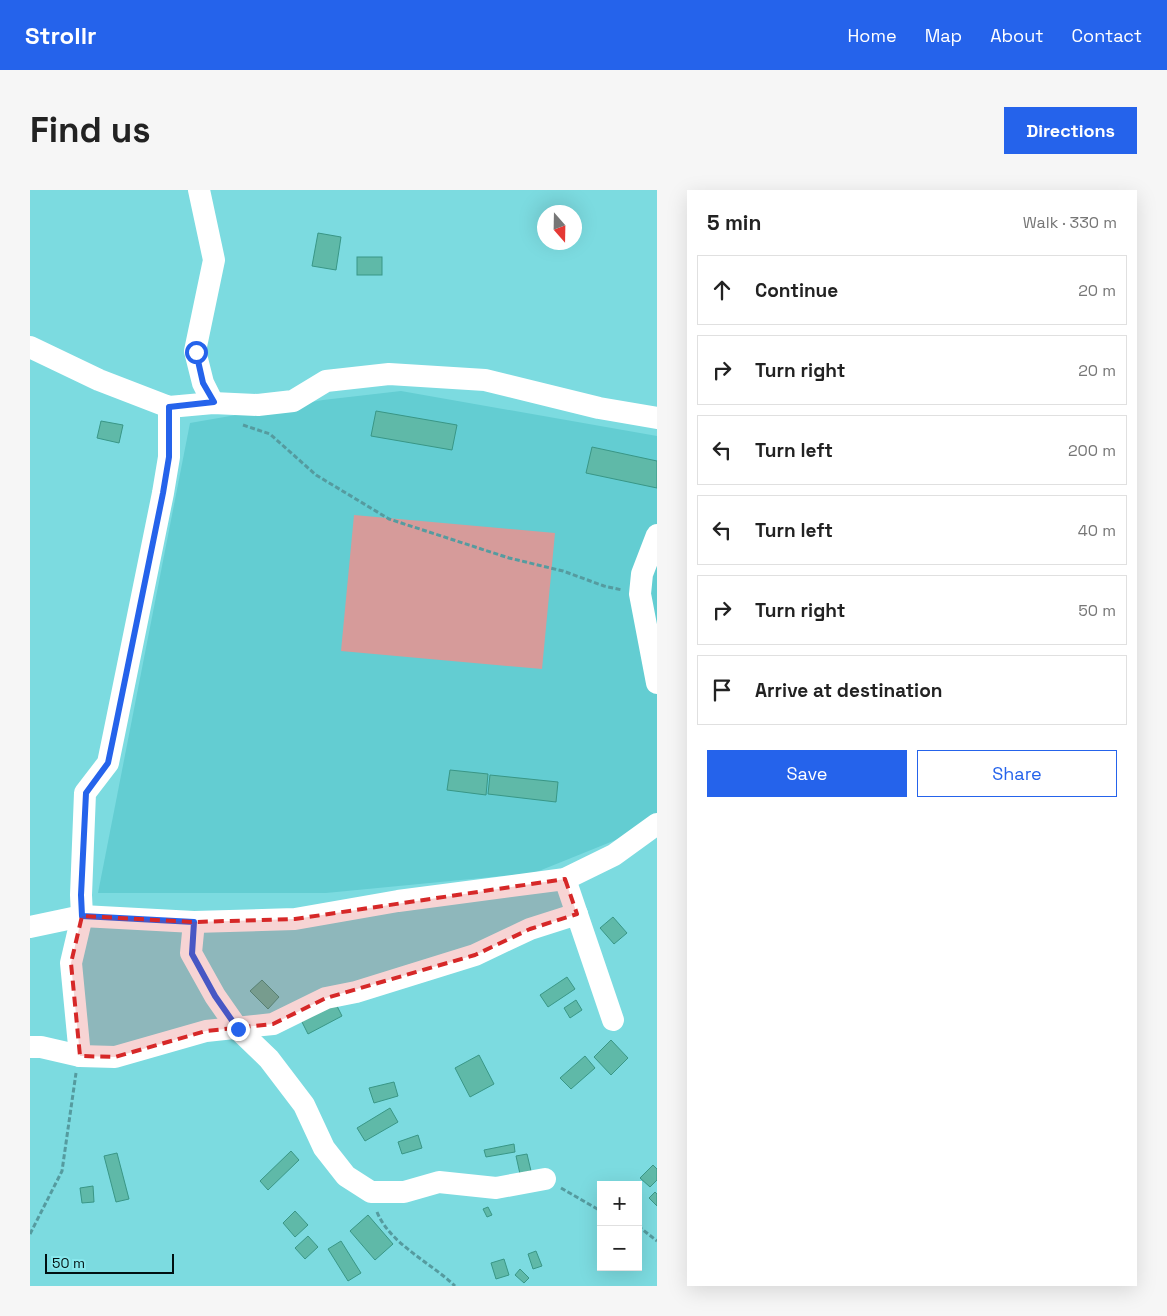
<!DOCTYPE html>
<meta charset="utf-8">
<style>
:root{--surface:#fff;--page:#f6f6f6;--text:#222;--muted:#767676;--line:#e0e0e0;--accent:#2563eb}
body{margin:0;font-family:"Space Grotesk",sans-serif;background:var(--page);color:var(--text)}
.controls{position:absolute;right:15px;bottom:15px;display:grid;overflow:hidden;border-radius:0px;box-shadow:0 5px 20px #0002}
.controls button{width:45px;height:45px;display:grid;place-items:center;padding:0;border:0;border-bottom:1px solid var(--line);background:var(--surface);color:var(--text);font:25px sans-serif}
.compass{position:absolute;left:507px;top:15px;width:45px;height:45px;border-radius:50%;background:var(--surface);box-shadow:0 5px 20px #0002;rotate:160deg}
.scale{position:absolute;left:15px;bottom:12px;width:129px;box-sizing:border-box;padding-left:5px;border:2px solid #001011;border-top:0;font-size:14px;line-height:18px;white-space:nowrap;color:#001011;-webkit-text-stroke:4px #89e8ed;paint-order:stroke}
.stop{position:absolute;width:15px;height:15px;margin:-11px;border:4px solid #2563eb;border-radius:50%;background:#fff}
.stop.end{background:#2563eb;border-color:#fff;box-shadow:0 1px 5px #0008}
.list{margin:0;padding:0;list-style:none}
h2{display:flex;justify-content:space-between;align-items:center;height:65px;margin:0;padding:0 20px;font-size:21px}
h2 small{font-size:16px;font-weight:400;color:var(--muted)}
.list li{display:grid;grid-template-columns:32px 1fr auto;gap:15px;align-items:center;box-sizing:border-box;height:70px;margin:0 10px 10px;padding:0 10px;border:1px solid var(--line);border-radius:0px}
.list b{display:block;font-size:19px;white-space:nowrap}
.list em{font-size:16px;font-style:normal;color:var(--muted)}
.actions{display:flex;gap:10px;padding:15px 20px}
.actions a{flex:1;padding:11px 0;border:1px solid var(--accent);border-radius:0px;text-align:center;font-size:18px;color:var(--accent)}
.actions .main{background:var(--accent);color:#fff}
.icon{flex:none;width:28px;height:28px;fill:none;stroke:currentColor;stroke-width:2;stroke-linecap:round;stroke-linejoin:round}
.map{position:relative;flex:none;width:627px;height:1096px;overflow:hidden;border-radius:0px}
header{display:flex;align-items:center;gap:30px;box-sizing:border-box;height:70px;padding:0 25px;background:var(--accent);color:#fff}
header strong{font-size:24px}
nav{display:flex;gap:28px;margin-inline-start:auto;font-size:18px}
.intro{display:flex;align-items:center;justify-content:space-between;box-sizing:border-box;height:120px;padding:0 30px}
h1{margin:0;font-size:35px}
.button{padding:12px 22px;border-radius:0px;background:var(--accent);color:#fff;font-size:18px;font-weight:700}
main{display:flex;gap:30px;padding:0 30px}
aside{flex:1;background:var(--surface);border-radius:0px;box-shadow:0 5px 20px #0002}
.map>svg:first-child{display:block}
</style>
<header>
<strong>Strollr</strong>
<nav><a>Home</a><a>Map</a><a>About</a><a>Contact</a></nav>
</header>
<div class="intro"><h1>Find us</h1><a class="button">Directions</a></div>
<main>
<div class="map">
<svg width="627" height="1096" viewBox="0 0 627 1096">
<rect width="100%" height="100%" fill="#7cdbe0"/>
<path fill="#63cdd2" d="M 371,201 L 627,246 L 627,629 L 608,641 L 504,683 L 296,703 L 68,703 L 160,233 L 293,210 Z"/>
<path fill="#d69b9a" d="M 324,325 L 525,343 L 512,479 L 311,461 Z"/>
<g fill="#5fb9a8" stroke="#399686">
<path d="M 288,43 L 311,47 L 306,80 L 282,76 Z"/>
<rect x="327" y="67" width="25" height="18"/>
<path d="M 346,221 L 427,235 L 422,260 L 341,246 Z"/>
<path d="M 71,231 L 93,235 L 89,253 L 67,248 Z"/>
<path d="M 562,257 L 627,271 L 627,298 L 556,283 Z"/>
<path d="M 420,580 L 458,584 L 456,605 L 417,600 Z"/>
<path d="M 460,585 L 528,592 L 526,612 L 458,604 Z"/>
<path d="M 583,727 L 597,743 L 584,754 L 570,738 Z"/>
<path d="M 537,787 L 545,799 L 518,817 L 510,805 Z"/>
<path d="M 232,790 L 249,807 L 238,819 L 220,801 Z"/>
<path d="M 546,810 L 552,820 L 540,828 L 534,818 Z"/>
<path d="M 305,812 L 312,826 L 278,844 L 271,830 Z"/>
<path d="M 581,850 L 598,868 L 581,885 L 564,867 Z"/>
<path d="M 449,865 L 464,894 L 440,907 L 425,878 Z"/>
<path d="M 555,866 L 565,878 L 541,899 L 530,888 Z"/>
<path d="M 364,892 L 368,906 L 344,913 L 339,898 Z"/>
<path d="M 360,918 L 368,932 L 335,951 L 327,938 Z"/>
<path d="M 388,945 L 392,958 L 372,964 L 368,952 Z"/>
<path d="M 484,954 L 485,962 L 456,967 L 454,960 Z"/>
<path d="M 261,961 L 269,970 L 238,1000 L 230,991 Z"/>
<path d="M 87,963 L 99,1009 L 86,1012 L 74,966 Z"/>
<path d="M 497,964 L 501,981 L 490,984 L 486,966 Z"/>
<path d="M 623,975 L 627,979 L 627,990 L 620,997 L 610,988 Z"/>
<path d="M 63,996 L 64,1012 L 52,1013 L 50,998 Z"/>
<path d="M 625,1002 L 627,1004 L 627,1016 L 619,1008 Z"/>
<path d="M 458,1017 L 462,1025 L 457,1027 L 453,1019 Z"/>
<path d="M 265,1021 L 278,1035 L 265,1047 L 253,1033 Z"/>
<path d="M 338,1025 L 363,1054 L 345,1070 L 320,1041 Z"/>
<path d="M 278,1046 L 288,1057 L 275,1069 L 265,1058 Z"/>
<path d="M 311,1051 L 331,1083 L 318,1091 L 298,1059 Z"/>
<path d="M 506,1061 L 512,1076 L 503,1079 L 498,1064 Z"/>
<path d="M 474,1069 L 479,1085 L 466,1089 L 461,1073 Z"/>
<path d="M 490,1079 L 499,1088 L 494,1093 L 485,1085 Z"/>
</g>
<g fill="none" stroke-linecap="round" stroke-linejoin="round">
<g stroke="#559b9f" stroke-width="3" stroke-dasharray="5 2.5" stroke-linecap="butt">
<path d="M 213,235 L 240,244 L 286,285 L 359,329 L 479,368 L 533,381 L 574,396 L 592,400"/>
<path d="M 531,998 L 571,1021"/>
<path d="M 347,1022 C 360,1054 400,1072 425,1096"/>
<path d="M 608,1036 L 627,1051"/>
<path d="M 0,1044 L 32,981 L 46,883"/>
</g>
<g stroke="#fff" stroke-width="22">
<path d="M 169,0 L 184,70 L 165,161 L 173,193 L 183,213"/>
<path d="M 0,157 L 69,190 L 139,217 L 183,213 L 228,215 L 263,211 L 296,191 L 359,184 L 455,190 L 569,218 L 627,228"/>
<path d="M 627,345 L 612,384 L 610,404 L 627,493"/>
<path d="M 535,689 L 583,830"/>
<path d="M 164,732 L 161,763 L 185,806 L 208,839 L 239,869 L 274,915 L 294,958 L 316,986 L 341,1002 L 374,1002 L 409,992 L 466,998 L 515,989"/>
<path d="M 0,737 L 52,726 L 164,732 L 265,729 L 368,711 L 535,689 L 584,665 L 627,634"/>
<path d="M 0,857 L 11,857 L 50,866 L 85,867 L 176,841 L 243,834 L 296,808 L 326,802 L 445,765 L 500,739 L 547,724"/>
<path d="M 50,866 L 41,773 L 52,726 L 51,705 L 55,603 L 78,573 L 84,544 L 133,303 L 139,267 L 139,217"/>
</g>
</g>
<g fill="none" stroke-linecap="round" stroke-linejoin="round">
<path stroke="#2563eb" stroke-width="6" d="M 166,162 L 173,193 L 184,212 L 139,217 L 139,267 L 133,303 L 84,544 L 78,573 L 56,603 L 51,705 L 52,726 L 164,732 L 162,764 L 185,806 L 208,839"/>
</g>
<path fill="#d62828" fill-opacity="0.2" stroke="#d62828" stroke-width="4" stroke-dasharray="10 6" stroke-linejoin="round" d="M 535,689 L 547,724 L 500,739 L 445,765 L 296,808 L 243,834 L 176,841 L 85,867 L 50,866 L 41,773 L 52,726 L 164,732 L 265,729 Z"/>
</svg>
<div class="controls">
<button>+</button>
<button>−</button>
</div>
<svg class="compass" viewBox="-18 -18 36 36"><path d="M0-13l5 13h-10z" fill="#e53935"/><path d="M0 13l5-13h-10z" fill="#767676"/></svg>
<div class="scale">50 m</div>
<div class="stop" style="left:166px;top:162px"></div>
<div class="stop end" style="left:208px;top:839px"></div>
</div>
<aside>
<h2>5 min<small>Walk · 330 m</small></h2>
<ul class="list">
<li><svg class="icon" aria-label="ahead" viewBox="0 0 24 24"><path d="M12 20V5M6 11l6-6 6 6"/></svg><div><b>Continue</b></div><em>20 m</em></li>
<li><svg class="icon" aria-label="right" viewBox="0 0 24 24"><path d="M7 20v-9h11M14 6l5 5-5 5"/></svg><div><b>Turn right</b></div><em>20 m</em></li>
<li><svg class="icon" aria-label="left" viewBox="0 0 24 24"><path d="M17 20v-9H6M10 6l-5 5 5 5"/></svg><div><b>Turn left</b></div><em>200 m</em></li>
<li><svg class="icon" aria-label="left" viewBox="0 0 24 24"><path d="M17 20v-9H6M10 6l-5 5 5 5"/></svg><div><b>Turn left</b></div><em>40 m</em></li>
<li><svg class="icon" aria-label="right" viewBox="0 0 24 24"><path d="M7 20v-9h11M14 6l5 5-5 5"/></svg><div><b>Turn right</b></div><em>50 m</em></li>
<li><svg class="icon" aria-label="arrive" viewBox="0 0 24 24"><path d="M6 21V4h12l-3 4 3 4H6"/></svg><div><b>Arrive at destination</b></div></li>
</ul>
<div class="actions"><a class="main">Save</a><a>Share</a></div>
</aside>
</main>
